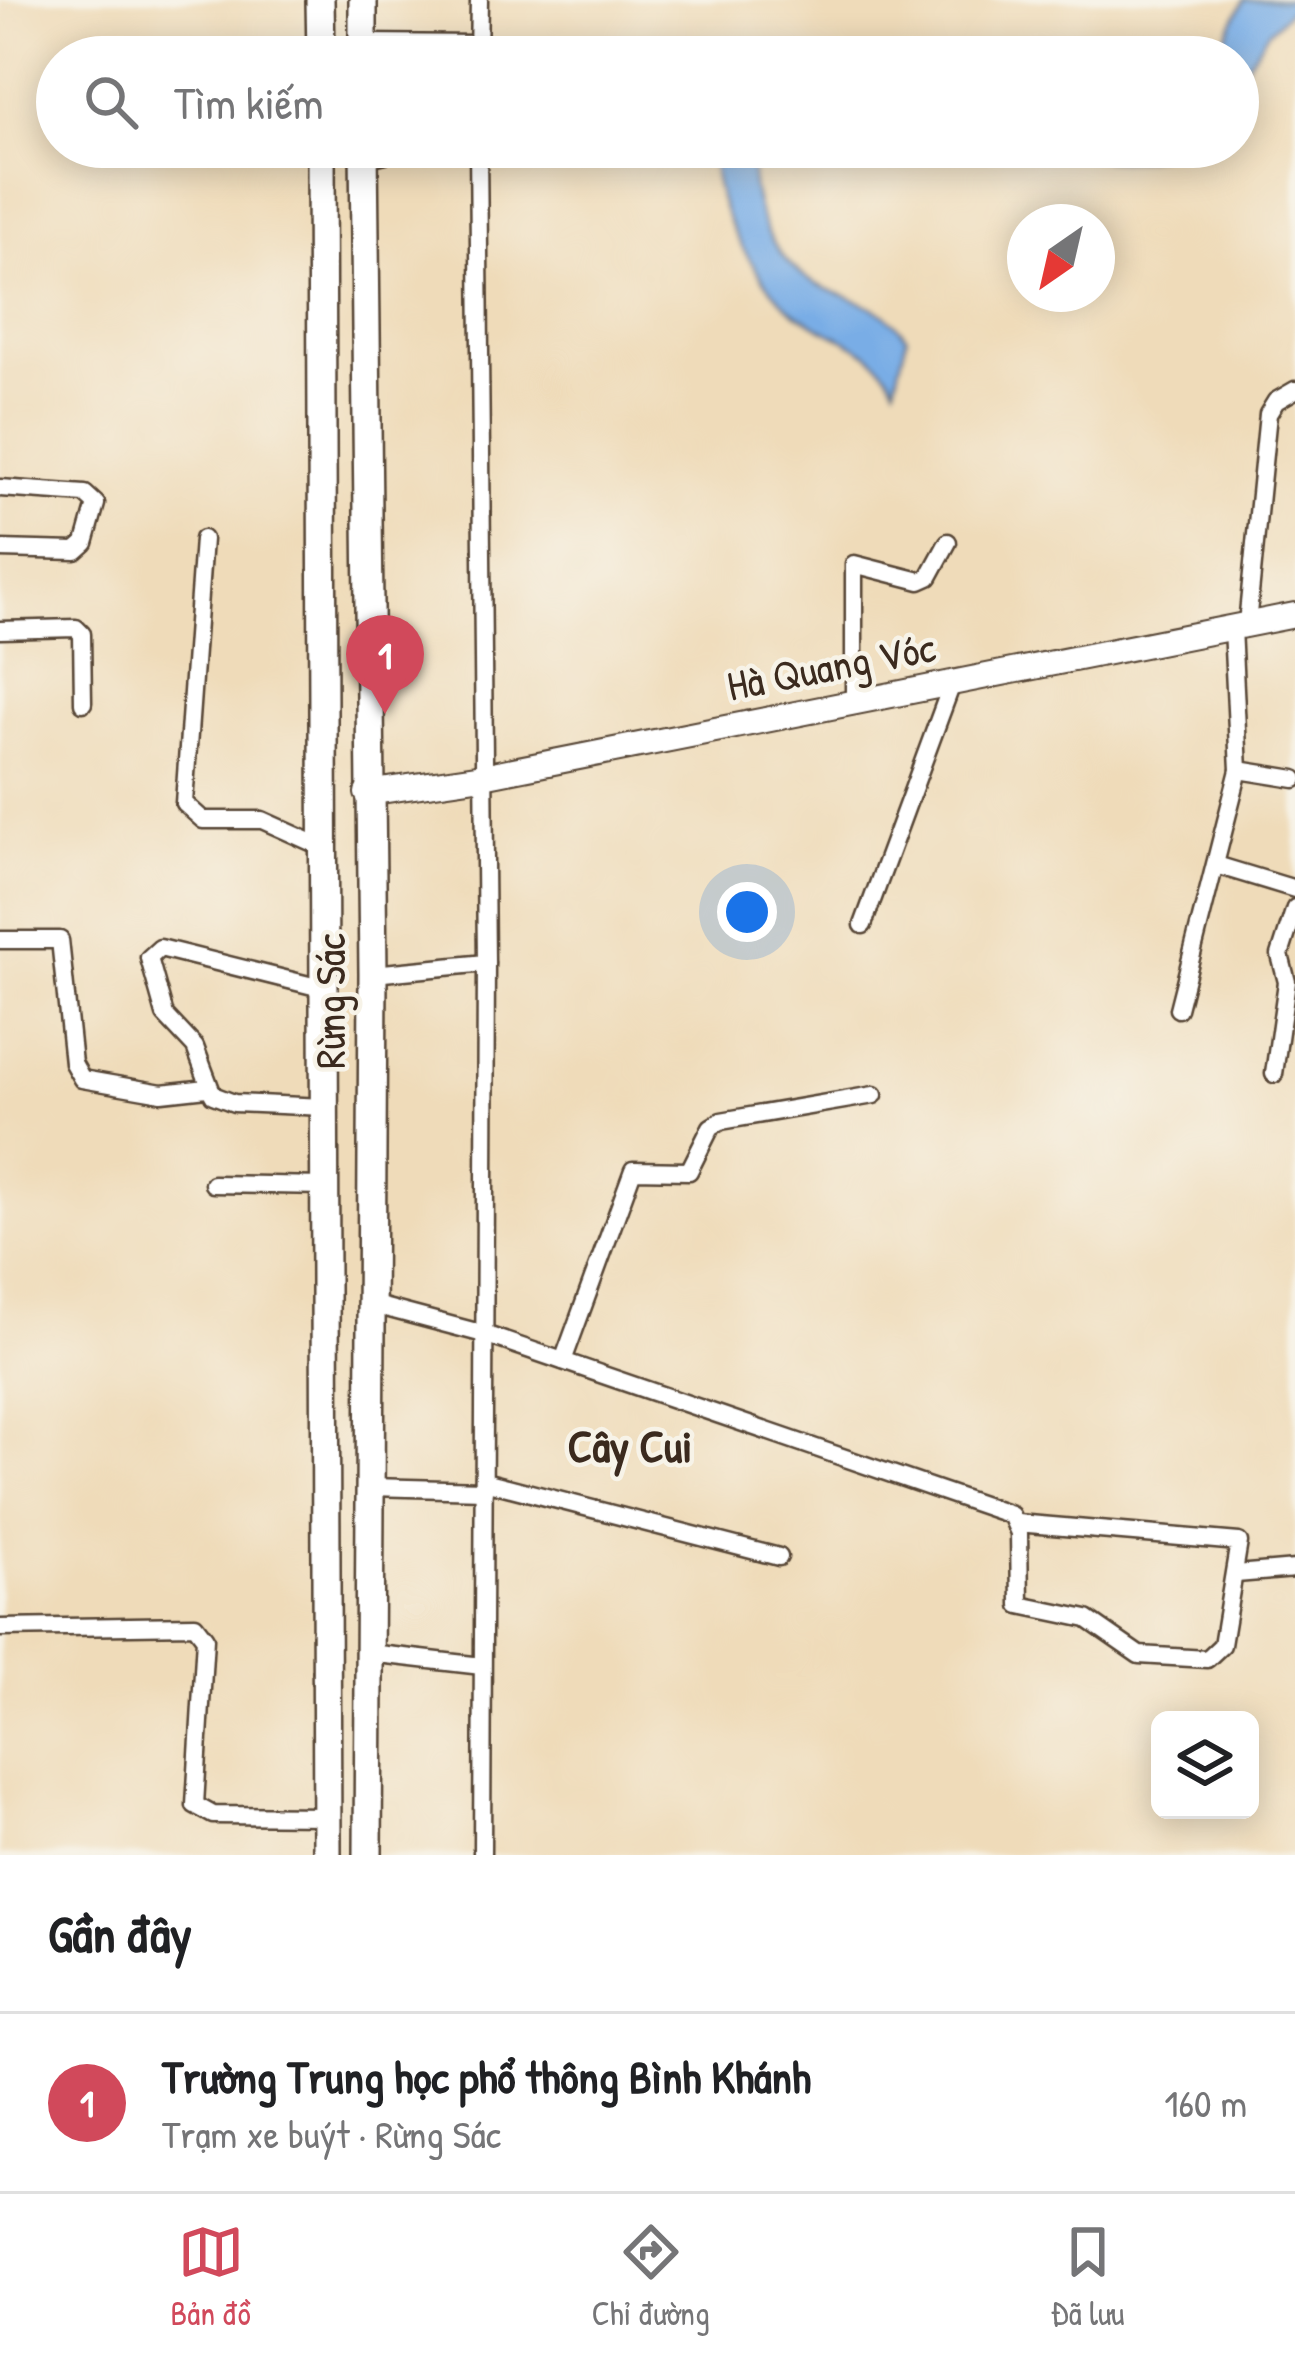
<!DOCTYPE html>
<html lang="vi">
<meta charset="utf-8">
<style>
:root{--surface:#fff;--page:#f6f6f6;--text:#202124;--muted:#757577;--line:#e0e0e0;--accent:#d1495b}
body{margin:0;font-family:"Patrick Hand",sans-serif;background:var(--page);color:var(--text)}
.controls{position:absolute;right:36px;bottom:36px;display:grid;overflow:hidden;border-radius:18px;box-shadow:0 6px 30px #0003}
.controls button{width:108px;height:108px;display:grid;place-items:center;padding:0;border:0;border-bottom:3px solid var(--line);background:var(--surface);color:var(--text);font:60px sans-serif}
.compass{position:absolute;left:1007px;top:204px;width:108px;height:108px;border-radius:50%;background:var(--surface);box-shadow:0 6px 30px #0003;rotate:214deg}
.you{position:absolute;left:747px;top:912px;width:42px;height:42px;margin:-30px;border:9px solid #fff;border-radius:50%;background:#1a73e8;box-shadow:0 0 0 18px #1a73e833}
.badge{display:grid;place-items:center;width:78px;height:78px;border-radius:50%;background:var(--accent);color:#fff;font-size:39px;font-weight:700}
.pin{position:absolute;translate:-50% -99px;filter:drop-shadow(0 3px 6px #0008)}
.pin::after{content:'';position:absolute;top:63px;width:42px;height:36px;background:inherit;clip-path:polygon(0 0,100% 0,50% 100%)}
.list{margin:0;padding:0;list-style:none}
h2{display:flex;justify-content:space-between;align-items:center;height:156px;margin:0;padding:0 48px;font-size:51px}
h2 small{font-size:39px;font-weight:400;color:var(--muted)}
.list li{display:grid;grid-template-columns:78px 1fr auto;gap:36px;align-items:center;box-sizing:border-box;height:180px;padding:0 48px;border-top:3px solid var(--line)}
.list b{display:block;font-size:45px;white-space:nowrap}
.list p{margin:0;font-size:39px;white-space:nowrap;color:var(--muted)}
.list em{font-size:39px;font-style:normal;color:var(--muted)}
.icon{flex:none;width:66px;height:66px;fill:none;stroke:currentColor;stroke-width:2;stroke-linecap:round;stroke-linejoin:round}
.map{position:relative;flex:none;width:1295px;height:1855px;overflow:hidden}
.search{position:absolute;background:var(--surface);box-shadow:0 6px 30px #0003;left:36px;right:36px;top:36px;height:132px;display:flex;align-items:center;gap:30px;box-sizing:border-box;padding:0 42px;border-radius:66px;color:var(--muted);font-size:45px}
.sheet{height:336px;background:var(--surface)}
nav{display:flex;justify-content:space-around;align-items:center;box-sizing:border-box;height:168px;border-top:3px solid var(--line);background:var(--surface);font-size:33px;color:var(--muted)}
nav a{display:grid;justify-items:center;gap:6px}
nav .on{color:var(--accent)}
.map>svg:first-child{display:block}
</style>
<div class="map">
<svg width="1295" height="1855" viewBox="0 0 1295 1855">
<rect width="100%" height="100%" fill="#f7f3e8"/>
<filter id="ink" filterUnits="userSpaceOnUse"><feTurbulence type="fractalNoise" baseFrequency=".00833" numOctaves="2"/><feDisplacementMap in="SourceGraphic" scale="24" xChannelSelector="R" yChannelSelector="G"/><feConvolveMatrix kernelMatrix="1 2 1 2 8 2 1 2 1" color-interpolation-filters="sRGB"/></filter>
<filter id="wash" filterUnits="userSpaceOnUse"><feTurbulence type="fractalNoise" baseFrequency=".004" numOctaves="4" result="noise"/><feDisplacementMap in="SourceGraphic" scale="48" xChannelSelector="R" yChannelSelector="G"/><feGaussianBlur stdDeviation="2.7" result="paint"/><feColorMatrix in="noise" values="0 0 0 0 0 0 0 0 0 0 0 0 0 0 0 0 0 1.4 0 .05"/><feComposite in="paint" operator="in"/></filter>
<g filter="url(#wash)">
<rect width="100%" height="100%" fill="#efdbb9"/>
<g fill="#79ade6" stroke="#5a6c82" stroke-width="3">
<path d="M 1244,0 L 1295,0 L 1295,5 L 1268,32 L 1238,78 L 1238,57 L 1215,57 Z"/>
<path d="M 717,147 L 752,147 C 748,204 770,265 827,289 C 861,303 884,306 907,337 L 895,386 C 874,342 826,338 792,310 C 757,282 700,190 717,147 Z"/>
<path d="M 1048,147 L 1178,147 C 1131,170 1097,160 1048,147 Z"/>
</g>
</g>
<g filter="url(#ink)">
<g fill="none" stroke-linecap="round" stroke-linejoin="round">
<g stroke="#564535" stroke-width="21">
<g id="street">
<path d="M 363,43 L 478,44"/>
<path d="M 478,57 L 479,0"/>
<path d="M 478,147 L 486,963 L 482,1855"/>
<path d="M 364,159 L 416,147"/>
<path d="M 0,488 L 85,494 L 96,504 L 85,543 L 76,551 L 0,549"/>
<path d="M 203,539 L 184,803 L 203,820 L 262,820 L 324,848"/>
<path d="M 1247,624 L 1268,414 L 1276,401 L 1295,390"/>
<path d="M 0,630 L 76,628 L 82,634 L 83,703"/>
<path d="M 854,700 L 854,564 L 920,581 L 929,577 L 948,542"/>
<path d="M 1239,770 L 1295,779"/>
<path d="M 1216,865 L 1295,889"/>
<path d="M 863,925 L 953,681"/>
<path d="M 0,940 L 60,940 L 73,1063 L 82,1079 L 162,1093 L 207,1088"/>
<path d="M 373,974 L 486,963"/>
<path d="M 325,989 L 160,948 L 149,958 L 165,1015 L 195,1047 L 213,1095 L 234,1103 L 325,1107"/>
<path d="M 1178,1009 L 1239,770 L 1232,628"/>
<path d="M 1274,1074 L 1287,982 L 1280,955 L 1295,908"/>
<path d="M 213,1184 L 326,1186"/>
<path d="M 371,1304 L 484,1334 L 1011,1515 L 1019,1533 L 1020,1605 L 1087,1619 L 1139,1655 L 1207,1659 L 1222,1645 L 1239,1542 L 1017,1523"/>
<path d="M 563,1361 L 633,1170 L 689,1171 L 711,1127 L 721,1121 L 874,1095"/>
<path d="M 484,1481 L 779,1557"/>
<path d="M 370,1487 L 484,1490"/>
<path d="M 1236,1574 L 1295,1569"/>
<path d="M 0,1628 L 195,1625 L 205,1638 L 195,1805 L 213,1815 L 327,1816"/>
<path d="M 369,1653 L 482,1666"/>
</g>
</g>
<g stroke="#564535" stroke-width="28">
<path id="secondary" d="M 367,793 L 483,776 L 1295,615"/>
</g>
<g stroke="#564535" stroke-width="32">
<g id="primary">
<path d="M 320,0 L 321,57"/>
<path d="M 363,0 L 363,57"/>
<path d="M 321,147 L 327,1855"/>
<path d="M 364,147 L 373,974 L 368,1855"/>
</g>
</g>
<use href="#street" stroke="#fff" stroke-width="16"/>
<use href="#secondary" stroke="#fff" stroke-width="24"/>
<use href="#primary" stroke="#fff" stroke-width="27"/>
</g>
</g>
<g text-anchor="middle" stroke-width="9" stroke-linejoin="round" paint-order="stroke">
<g font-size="42" fill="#3b2a1e" stroke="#f7f3e8">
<text transform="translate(831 666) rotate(-11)" y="15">Hà Quang Vóc</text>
<text transform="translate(330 1001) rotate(-90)" y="15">Rừng Sác</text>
</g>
<g font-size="45" font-weight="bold" fill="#3b2a1e" stroke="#f7f3e8">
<text x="630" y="1462">Cây Cui</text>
</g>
</g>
</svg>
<div class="controls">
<button><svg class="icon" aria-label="layers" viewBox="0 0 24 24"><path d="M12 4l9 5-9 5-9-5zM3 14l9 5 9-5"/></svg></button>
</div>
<svg class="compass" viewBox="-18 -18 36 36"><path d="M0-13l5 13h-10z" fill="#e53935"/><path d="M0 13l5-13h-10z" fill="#757577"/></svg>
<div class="you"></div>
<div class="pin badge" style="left:385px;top:714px">1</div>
<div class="search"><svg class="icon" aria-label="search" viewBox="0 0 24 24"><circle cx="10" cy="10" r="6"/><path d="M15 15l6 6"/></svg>Tìm kiếm</div>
</div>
<section class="sheet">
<h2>Gần đây<small></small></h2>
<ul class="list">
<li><span class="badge">1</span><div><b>Trường Trung học phổ thông Bình Khánh</b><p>Trạm xe buýt · Rừng Sác</p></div><em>160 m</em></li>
</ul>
</section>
<nav>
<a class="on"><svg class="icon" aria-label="map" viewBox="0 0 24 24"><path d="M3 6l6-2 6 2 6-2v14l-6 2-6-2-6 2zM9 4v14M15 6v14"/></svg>Bản đồ</a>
<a><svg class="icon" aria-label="directions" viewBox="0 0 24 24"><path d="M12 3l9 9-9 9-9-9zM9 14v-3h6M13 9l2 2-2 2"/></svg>Chỉ đường</a>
<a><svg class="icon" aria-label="saved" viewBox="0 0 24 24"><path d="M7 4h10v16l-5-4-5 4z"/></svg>Đã lưu</a>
</nav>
